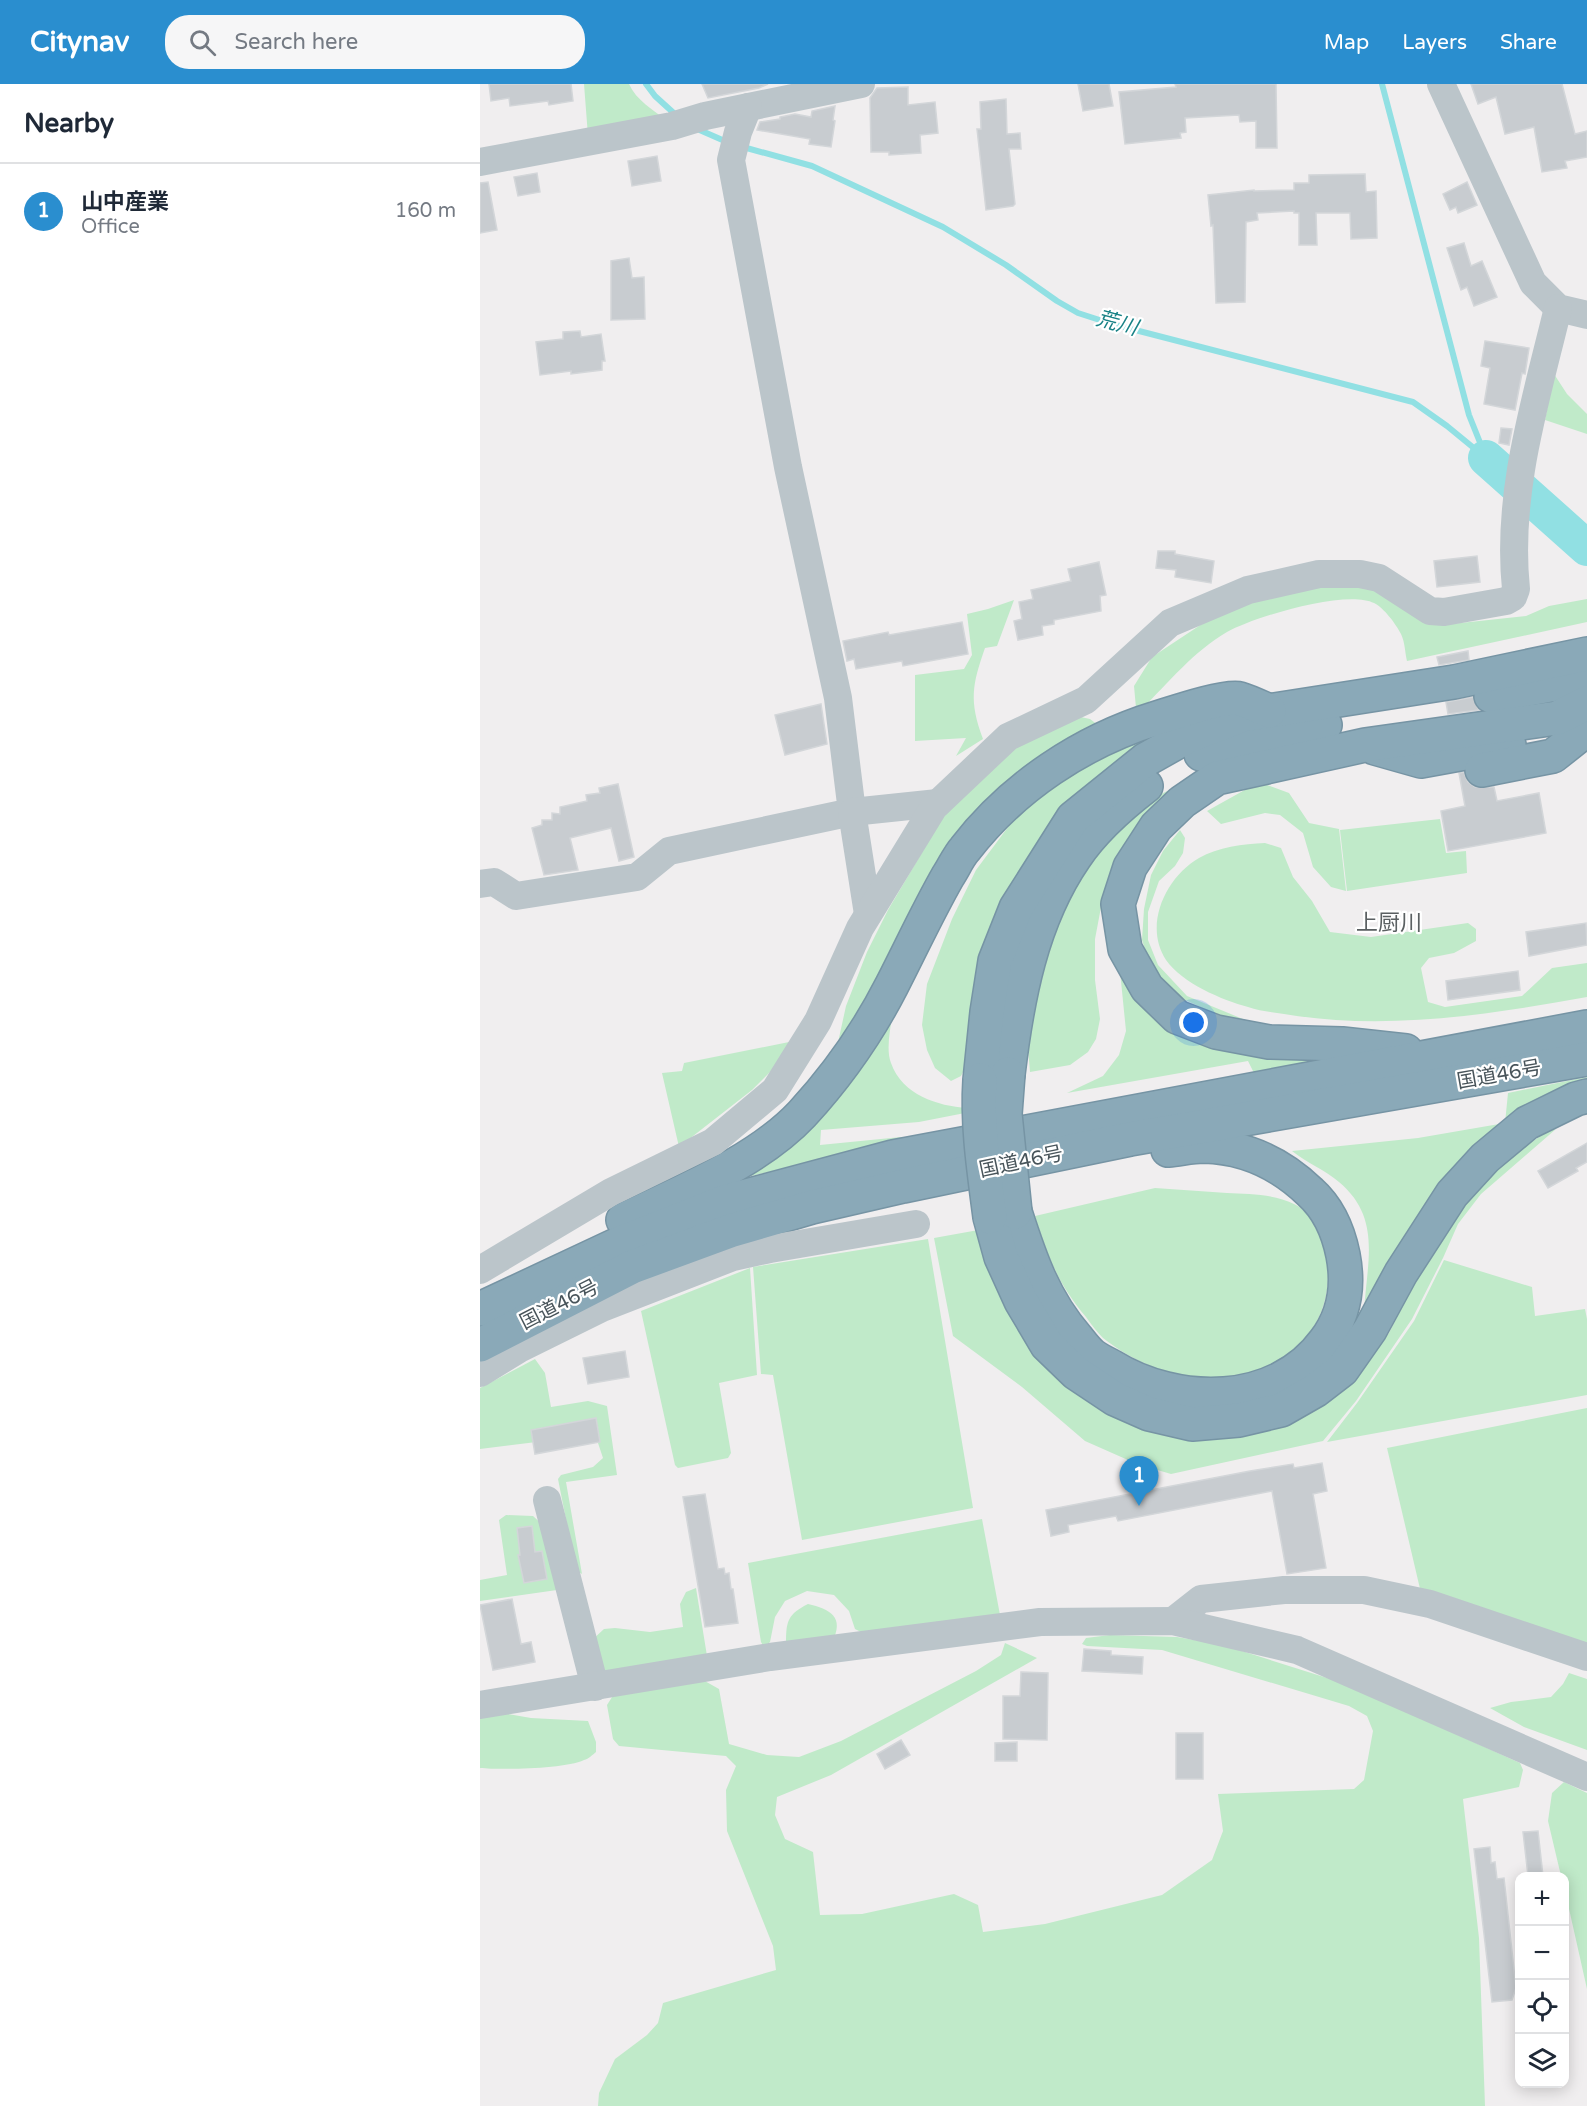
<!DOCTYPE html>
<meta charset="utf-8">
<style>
:root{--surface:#fff;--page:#f6f6f7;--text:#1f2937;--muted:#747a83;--line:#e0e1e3;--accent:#2a8ecf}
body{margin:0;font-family:"Varela Round","Noto Sans JP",sans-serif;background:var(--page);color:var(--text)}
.controls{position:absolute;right:18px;bottom:18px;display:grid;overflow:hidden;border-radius:12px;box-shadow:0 3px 15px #0003}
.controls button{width:54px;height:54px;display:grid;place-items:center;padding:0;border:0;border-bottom:2px solid var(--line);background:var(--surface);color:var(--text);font:30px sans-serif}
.you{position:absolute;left:714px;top:939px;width:21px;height:21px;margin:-15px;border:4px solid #fff;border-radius:50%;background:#1a73e8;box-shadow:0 0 0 9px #1a73e833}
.badge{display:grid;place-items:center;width:39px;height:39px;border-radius:50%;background:var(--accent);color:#fff;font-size:20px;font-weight:700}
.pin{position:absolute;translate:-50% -50px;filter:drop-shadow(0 2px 3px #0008)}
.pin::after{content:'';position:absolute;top:32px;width:21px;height:18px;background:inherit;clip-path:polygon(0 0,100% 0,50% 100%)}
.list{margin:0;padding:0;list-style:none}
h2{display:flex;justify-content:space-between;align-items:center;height:78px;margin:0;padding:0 24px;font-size:26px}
h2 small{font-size:20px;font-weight:400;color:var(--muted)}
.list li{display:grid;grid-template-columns:39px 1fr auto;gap:18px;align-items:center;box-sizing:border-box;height:96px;padding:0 24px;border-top:2px solid var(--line)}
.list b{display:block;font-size:22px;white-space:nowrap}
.list p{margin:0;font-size:20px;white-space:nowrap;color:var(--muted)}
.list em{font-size:20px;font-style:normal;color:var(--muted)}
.icon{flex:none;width:33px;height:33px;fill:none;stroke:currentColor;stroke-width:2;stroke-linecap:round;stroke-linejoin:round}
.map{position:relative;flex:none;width:1107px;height:2022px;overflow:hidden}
header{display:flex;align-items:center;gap:36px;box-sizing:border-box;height:84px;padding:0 30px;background:var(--accent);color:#fff}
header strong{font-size:28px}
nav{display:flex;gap:33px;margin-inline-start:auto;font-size:21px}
.search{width:420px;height:54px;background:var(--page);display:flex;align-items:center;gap:15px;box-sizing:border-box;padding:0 21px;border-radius:24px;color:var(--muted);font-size:22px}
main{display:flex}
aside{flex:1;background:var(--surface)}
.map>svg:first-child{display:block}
</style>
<header>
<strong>Citynav</strong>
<div class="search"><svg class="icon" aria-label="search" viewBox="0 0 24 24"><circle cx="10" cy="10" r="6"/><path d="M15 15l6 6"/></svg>Search here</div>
<nav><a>Map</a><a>Layers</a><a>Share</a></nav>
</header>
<main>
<aside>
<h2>Nearby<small></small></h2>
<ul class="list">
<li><span class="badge">1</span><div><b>山中産業</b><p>Office</p></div><em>160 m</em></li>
</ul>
</aside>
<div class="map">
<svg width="1107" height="2022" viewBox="0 0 1107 2022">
<rect width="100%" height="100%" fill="#f0eeef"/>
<g fill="#c0eac9">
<path d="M 104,0 L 149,0 C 156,16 174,27 188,37 L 108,52 Z"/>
<path d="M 1074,290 L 1087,310 L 1107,330 L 1107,350 L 1065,336 Z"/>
<path d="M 853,501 L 892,504 L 971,540 L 1046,532 L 1069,522 L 1107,515 L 1107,538 L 927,577 C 925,569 925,558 921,550 C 916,540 904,524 894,519 C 866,505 774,533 747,548 C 714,567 688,599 662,625 L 656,624 L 654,602 L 672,573 L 731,534 L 784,514 Z"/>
<path d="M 534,516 L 517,562 L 505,564 C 492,601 489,617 503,655 L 476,672 L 486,654 L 435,657 L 435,591 L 484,585 L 492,571 L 487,530 L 508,525 Z"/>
<path d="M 596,632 L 610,635 L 622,644 L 564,673 L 357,963 L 366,922 L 387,868 L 408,826 L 464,731 L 534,661 Z"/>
<path d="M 698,646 L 642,676 L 481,992 L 471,997 L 455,984 L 447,966 L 442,941 L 447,900 L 472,835 L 496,786 L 540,727 L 629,665 Z"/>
<path d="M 724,689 L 622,818 L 615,855 L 615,896 L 620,935 L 616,955 L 608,968 L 590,981 L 550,988 L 547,952 L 556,897 L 586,810 L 632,748 L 673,714 Z"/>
<path d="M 779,698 L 809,709 L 829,739 L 859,745 L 866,807 L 851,803 L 833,783 L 823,749 L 800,731 L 785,729 L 741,740 L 727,727 Z"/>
<path d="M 960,735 L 966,769 L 986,767 L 987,789 L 867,807 L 860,746 Z"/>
<path d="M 700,746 L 705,754 L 703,769 L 695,782 L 679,797 L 668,828 L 668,856 L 678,881 L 707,912 L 775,940 L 766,944 L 703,915 L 671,883 L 662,856 L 664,825 L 671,791 L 683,767 Z"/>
<path d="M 785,759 L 801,764 L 813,793 L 832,817 L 850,848 L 891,853 L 988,839 L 996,845 L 996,857 L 974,869 L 949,874 L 941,884 L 948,918 L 965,923 L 1042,912 L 1072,884 L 1107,879 L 1107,913 C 1008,931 904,947 804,930 C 792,928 779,927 768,923 C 742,916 702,899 686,876 C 663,841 686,793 719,774 C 738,763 763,760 785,759 Z"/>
<path d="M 640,887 L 674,929 L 867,972 L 775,991 L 768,977 L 587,1009 L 623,992 L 639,971 L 646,947 Z"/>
<path d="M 412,933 C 410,947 406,966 411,979 C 422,1011 458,1022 487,1024 L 485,1029 L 439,1038 L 341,1046 L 340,1061 L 421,1053 L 423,1057 L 271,1092 L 324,1045 Z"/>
<path d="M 314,957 L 293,985 L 272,1006 L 199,1063 L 182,989 L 202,987 L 204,979 Z"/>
<path d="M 1107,993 L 1107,1002 L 1044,1027 L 884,1230 C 886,1180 903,1135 859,1098 C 845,1086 827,1079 812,1067 L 938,1054 L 1025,1039 L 1028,1009 Z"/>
<path d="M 1076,1045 L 1001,1110 L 978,1140 L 963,1174 L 932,1235 L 876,1317 L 843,1357 L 691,1390 L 657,1380 L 605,1357 L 542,1303 L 473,1252 L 454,1154 L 504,1145 L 586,1299 L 627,1329 L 664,1344 L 872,1297 L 909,1249 L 930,1206 L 969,1137 L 1023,1077 L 1068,1047 Z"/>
<path d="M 675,1104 C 699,1106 723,1107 747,1109 C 769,1110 794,1110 814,1120 C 822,1123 836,1138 840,1145 C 843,1152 843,1160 845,1167 C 861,1233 811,1291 745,1297 C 705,1300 654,1279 623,1254 C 617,1248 611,1240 606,1233 C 578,1200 568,1173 555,1132 Z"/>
<path d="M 448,1155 L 493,1424 L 322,1456 L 293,1291 L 281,1290 L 273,1183 Z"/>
<path d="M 964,1176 L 1052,1203 L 1055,1232 L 1105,1225 L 1107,1235 L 1107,1311 L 847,1358 L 877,1319 L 934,1237 Z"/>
<path d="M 270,1184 L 277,1291 L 239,1299 L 251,1369 L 248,1374 L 198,1384 L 195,1381 L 161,1227 Z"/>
<path d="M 55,1275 L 65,1289 L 71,1323 L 108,1317 L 127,1322 L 137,1391 L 86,1398 L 102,1490 L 96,1486 L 78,1395 L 81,1391 L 113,1383 L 123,1374 L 116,1353 L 105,1352 L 0,1365 L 0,1304 Z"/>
<path d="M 1107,1324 L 1107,1565 L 941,1509 L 907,1364 Z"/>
<path d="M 26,1431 L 53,1432 L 65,1443 L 77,1506 L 0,1517 L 0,1496 L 27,1491 L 19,1436 Z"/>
<path d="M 502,1435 L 520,1531 L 389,1552 L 375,1545 L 369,1527 L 354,1511 L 327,1507 L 305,1517 L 295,1533 L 290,1558 L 284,1563 L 281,1558 L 268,1479 Z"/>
<path d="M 216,1504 L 227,1572 L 118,1588 L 111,1557 L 124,1545 L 135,1544 L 170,1548 L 203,1543 L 200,1520 L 206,1508 Z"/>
<path d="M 328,1520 C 350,1525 365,1533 352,1558 L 306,1558 C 306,1537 308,1530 328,1520 Z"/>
<path d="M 630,1551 L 697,1553 L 743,1561 L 863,1599 L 1040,1679 L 1043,1686 L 1039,1703 L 983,1715 L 999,1854 L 1005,2022 L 118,2022 L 119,2009 L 135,1975 L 167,1951 L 178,1939 L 183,1919 L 296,1886 L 293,1862 L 247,1747 L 246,1706 L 256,1682 L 246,1672 L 139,1662 L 133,1655 L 127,1621 L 134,1610 L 223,1596 L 239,1605 L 249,1660 L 287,1671 L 319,1673 L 361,1657 L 496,1587 L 521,1571 L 525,1559 L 557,1574 L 351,1691 L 297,1713 L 295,1731 L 305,1755 L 333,1768 L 340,1831 L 382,1830 L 474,1810 L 498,1821 L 503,1848 L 565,1840 L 682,1811 L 732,1776 L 743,1747 L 738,1710 L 874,1705 L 884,1696 L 893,1647 L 887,1632 L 869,1622 L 682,1566 L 607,1562 L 602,1560 L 606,1554 Z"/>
<path d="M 1089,1589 L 1107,1595 L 1107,1666 L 1044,1643 L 1010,1624 L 1031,1618 L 1071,1613 L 1083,1600 Z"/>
<path d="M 17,1628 L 51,1634 L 108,1637 L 116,1658 L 116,1668 C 112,1671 109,1675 104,1676 C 85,1685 22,1686 0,1684 L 0,1632 Z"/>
<path d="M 1084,1698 L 1107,1709 L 1107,1905 L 1085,1807 L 1084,1792 L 1081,1792 L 1068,1737 L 1072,1709 Z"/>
</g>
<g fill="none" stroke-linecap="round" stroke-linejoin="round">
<g stroke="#91e0e3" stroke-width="6">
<path d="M 166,0 L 175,12 L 197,32"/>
<path d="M 902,0 L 989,331 L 1005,371"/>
<path d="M 215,44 L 247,58"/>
<path d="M 263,63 L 332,82 L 463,143 L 526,181 L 577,217 L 598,229 L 632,240 L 933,318 L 967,342 L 1006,374"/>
</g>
<path stroke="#91e0e3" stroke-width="36" d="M 1006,374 L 1107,464"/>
</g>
<g fill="#c8ccd0" stroke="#d3d6d9" stroke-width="1.5">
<path d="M 9,0 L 91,0 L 93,17 L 69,21 L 68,17 L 30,22 L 29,14 L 11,17 Z"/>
<path d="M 222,0 L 288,0 L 279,4 L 228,14 Z"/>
<path d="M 598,0 L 629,0 L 633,22 L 603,27 Z"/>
<path d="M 695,0 L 796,0 L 797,64 L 776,64 L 776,37 L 760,38 L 759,31 L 705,34 L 706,48 L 700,49 L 701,54 L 645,60 L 639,8 L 696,3 Z"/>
<path d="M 991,0 L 1082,0 L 1095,50 L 1107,47 L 1107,73 L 1085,77 L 1087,84 L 1062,88 L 1054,43 L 1025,50 L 1016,13 L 998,20 Z"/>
<path d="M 428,3 L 428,21 L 455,18 L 458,49 L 440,51 L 441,69 L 409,71 L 409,68 L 391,68 L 390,14 L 397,4 Z"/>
<path d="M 526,15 L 527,50 L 540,49 L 541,65 L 529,65 L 535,120 L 533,122 L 506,126 L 497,45 L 501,45 L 500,18 Z"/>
<path d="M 355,22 L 353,36 L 355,37 L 351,63 L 329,60 L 330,55 L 277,46 L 280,38 L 300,35 L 300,33 L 315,30 L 331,33 L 332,27 Z"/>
<path d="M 177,72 L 181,97 L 152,102 L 148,77 Z"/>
<path d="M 57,89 L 60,108 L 38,112 L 34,93 Z"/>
<path d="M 885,90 L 886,108 L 896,107 L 897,154 L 871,155 L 870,129 L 836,129 L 837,161 L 819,161 L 819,129 L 814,129 L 814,127 L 777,129 L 778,136 L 766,138 L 765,218 L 736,219 L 733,141 L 731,142 L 728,111 L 774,106 L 774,107 L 814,106 L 814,99 L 829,99 L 829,91 Z"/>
<path d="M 8,98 L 17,146 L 0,149 L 0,99 Z"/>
<path d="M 987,98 L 997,121 L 978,129 L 976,123 L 970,126 L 963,110 Z"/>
<path d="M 984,159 L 991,182 L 1002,177 L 1017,213 L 994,222 L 987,203 L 981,206 L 967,164 Z"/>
<path d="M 149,174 L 152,194 L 164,193 L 165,235 L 131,236 L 131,177 Z"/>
<path d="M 100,247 L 101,253 L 121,250 L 125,277 L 122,277 L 122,286 L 91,290 L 91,287 L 60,291 L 56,258 L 83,255 L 83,248 Z"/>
<path d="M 1005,257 L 1049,264 L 1045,290 L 1042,289 L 1035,326 L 1004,320 L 1010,284 L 1001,282 Z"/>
<path d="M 1021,344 L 1032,345 L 1029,361 L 1019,359 Z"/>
<path d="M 678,467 L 695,467 L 695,470 L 734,477 L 731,499 L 695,493 L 696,486 L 676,484 Z"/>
<path d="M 997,472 L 1000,498 L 957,503 L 954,477 Z"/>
<path d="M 619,478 L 626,511 L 620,512 L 621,527 L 574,536 L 574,540 L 562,542 L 563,551 L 538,556 L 534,537 L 542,535 L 539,518 L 553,515 L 551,506 L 591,497 L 588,485 Z"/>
<path d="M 482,538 L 488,570 L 423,582 L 422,577 L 376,585 L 374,575 L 367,577 L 363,557 L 408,548 L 409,551 Z"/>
<path d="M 988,567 L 989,576 L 959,581 L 957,573 Z"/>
<path d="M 993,613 L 999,626 L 968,630 L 966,618 Z"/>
<path d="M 341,620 L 347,660 L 305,671 L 295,631 Z"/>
<path d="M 984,688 L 988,698 L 995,703 L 1014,703 L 1017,717 L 1059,709 L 1066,749 L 968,767 L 961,727 L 985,722 L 979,689 Z"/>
<path d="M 138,700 L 154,773 L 139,777 L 131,744 L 90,754 L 98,786 L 64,791 L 52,744 L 62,741 L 62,736 L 72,736 L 72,729 L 80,730 L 80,723 L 107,717 L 106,711 L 120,709 L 119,704 Z"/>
<path d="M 1106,839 L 1107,861 L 1049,872 L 1046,848 Z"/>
<path d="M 1038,887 L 1040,906 L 968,916 L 966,897 Z"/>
<path d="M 1107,1059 L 1107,1078 L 1096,1084 L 1098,1087 L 1068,1104 L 1058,1087 Z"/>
<path d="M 145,1267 L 149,1293 L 108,1300 L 103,1274 Z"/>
<path d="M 116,1334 L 120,1358 L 55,1370 L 51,1346 Z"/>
<path d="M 842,1379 L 847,1407 L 833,1410 L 846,1484 L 807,1490 L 792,1407 L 638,1437 L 636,1432 L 588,1441 L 589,1448 L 571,1452 L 566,1426 L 770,1387 L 813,1380 L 814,1384 Z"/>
<path d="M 225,1410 L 238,1485 L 244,1484 L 245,1490 L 249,1489 L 251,1505 L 253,1505 L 258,1539 L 225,1543 L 203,1413 Z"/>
<path d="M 52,1442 L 55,1468 L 62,1467 L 67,1495 L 44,1499 L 38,1471 L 40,1471 L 37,1444 Z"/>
<path d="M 32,1515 L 41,1560 L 51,1558 L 55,1578 L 13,1586 L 0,1521 Z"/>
<path d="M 604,1565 L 631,1567 L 631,1571 L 663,1573 L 662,1590 L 602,1587 Z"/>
<path d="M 541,1588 L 568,1589 L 567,1656 L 523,1655 L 523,1612 L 540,1612 Z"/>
<rect x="696" y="1649" width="27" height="46"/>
<path d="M 421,1656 L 430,1671 L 405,1685 L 397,1670 Z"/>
<path d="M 537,1658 L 537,1677 L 515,1677 L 515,1659 Z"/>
<path d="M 1058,1747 L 1063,1792 L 1048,1792 L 1043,1748 Z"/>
<path d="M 1010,1763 L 1011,1779 L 1015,1778 L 1017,1795 L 1024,1794 L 1036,1904 L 1032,1916 L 1012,1918 L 994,1765 Z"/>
</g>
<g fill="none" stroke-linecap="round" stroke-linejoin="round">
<g stroke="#7694a4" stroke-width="36">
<g id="highway">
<path d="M 1011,612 L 1086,598 L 1107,600"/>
<path d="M 895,664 L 941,677 L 1029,661"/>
<path d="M 721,670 C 761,654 803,648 845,641"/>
<path d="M 1002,686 L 1073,672 L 1107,645"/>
<path d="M 926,967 L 862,960 L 789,958 L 736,948 L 697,933 L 667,904 L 645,865 L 638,820 L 650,783 L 676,743 L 702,718 L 737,694 L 885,661 L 1077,634 L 1107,619"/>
<path d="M 528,990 C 537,915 551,837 595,773 C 613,746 640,722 666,702"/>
<path d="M 500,996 L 507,928 L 515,877 L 536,824 L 593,734 L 665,676 L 706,653 L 763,631 L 974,598 L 1107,570"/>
<path d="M 535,1128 C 550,1175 564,1216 597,1254 C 601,1259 606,1266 612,1271 C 617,1275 625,1279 631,1282 C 697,1323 796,1324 845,1257 C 864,1232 869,1202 863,1171 C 858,1146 849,1125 830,1108 C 801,1080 765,1063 724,1062 C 712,1062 700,1065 688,1066"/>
<path d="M 510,1133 L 521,1173 L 541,1217 L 567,1261 L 596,1289 L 635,1315 L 669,1330 L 712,1340 L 759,1336 L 801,1326 L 836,1306 L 862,1286 L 890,1246 L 921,1189 L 972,1110 L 1005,1074 L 1047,1039 L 1096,1015 L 1107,1012"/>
<path d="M 143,1136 C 201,1108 277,1078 322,1030 C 358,991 388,948 412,901 C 431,864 448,827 468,792 C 474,783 478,773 485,765 C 533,703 602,657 677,634 C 693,629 746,611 760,615 C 770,618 780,623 789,627"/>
<path d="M 0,1225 L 145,1157 L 244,1118 L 413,1073 L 1107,943"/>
<path d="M 0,1261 L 152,1183 L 250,1147 L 332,1123 L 423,1102 L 650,1055 L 1107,975"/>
</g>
</g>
<g stroke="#bbc5ca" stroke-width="28">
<path d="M 961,0 L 1053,199 L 1078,224 L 1107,231"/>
<path d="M 0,78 L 192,42 L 225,32 L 381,0"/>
<path d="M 0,800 L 14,798 L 36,812 L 157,793 L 189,767 L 372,728 L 358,614 L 308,383 L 251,76 L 258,48 L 268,23"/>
<path d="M 388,830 L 372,728 L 458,719"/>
<path d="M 0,1186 L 131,1108 L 233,1058 L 295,1006 L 338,937 L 380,844 L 454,723 L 528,653 L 606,616 L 690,539 L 768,506 L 839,490 L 880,490 L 899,494 L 950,527 L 964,528 L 1026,517 L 1033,513 L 1036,505 C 1026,409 1056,316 1078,224"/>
<path d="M 0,1289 L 39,1265 L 122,1224 L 253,1173 L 290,1165 L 436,1140"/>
<path d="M 67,1416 L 115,1603"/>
<path d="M 693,1537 L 721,1515 L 804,1506 L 884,1506 L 950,1520 L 1107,1573"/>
<path d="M 0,1621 L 290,1573 L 560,1538 L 693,1537 L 817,1566 L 1107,1693"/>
</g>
<use href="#highway" stroke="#8aa9b8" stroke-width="33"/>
<g stroke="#7694a4" stroke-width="36" stroke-linecap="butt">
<g id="highway-bridge">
<path d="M 528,990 L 525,1030 L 535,1128"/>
<path d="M 500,996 C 497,1042 504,1087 510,1133"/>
</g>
</g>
<use href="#highway-bridge" stroke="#8aa9b8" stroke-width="33"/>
</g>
<g text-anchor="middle" stroke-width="4.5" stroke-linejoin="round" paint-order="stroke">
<g font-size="20" fill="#48545a" stroke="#fff">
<text transform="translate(1019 990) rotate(-10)" y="7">国道46号</text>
<text transform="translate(541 1077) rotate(-12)" y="7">国道46号</text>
<text transform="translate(79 1220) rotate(-27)" y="7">国道46号</text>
</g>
<g font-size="21" font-style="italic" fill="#188286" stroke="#fff">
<text transform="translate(637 239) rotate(15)" y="7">荒川</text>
</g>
<g font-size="22" fill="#5b6062" stroke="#fff">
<text x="909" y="846">上厨川</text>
</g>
</g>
</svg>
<div class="controls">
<button>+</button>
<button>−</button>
<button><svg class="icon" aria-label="locate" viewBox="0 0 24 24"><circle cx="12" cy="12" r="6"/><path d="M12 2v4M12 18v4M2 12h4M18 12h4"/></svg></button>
<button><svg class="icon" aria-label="layers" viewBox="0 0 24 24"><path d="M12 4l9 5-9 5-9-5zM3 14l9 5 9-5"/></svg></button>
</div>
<div class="you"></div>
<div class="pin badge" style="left:659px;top:1422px">1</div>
</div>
</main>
